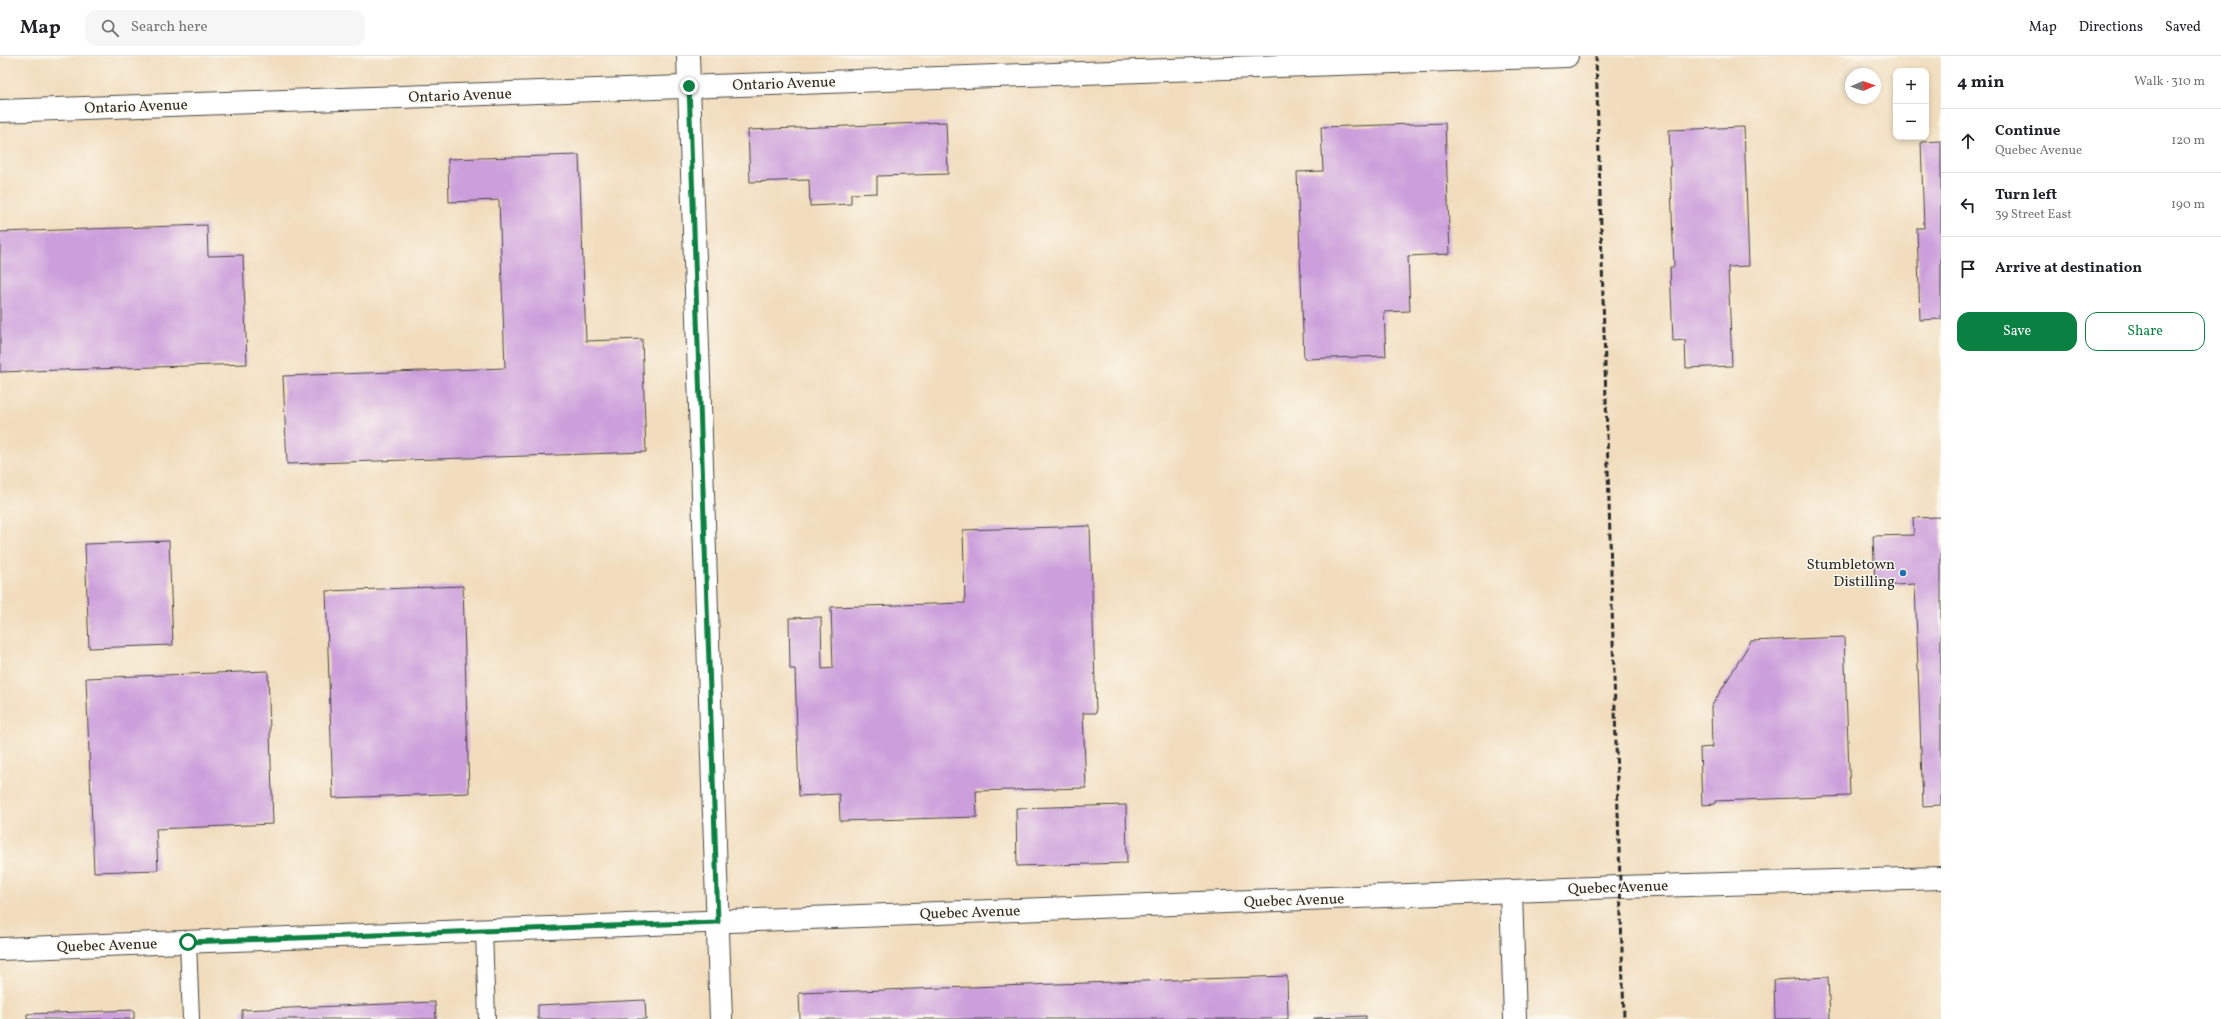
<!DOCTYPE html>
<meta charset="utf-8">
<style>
:root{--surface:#fff;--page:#f6f6f6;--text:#202124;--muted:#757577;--line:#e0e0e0;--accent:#0b8043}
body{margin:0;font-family:Vollkorn,serif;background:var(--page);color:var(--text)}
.controls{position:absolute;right:12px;top:12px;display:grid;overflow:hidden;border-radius:8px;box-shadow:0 2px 6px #0003}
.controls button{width:36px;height:36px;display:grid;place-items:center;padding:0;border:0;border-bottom:1px solid var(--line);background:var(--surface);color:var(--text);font:20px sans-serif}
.compass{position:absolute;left:1845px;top:12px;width:36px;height:36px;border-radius:50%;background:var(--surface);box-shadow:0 2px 6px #0003;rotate:88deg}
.stop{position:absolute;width:12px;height:12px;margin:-9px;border:3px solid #0b8043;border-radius:50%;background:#fff}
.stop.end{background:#0b8043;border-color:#fff;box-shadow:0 1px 4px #0008}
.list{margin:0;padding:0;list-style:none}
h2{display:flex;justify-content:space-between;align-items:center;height:52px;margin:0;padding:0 16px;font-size:17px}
h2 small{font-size:13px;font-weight:400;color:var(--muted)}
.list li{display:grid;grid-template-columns:26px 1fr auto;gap:12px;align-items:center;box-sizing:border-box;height:64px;padding:0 16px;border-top:1px solid var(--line)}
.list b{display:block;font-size:15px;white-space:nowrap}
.list p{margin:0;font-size:13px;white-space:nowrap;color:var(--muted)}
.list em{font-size:13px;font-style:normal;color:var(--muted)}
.actions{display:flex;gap:8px;padding:12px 16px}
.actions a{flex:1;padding:9px 0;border:1px solid var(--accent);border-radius:12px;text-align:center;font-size:14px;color:var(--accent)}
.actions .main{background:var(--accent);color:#fff}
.icon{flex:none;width:22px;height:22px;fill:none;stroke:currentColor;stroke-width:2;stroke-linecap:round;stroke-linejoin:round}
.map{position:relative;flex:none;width:1941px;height:963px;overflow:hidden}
header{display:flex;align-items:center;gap:24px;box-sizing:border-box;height:56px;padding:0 20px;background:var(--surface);border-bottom:1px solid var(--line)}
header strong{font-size:19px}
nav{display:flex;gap:22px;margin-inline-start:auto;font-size:14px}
.search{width:280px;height:36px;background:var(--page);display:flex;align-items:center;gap:10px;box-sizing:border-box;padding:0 14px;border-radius:12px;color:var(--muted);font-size:15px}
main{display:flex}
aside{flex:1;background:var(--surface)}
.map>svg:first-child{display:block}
</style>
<header>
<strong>Map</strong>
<div class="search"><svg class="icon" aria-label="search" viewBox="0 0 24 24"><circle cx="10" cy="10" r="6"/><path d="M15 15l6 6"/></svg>Search here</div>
<nav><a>Map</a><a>Directions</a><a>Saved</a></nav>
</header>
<main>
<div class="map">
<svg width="1941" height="963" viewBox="0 0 1941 963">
<rect width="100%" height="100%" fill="#fbf7ec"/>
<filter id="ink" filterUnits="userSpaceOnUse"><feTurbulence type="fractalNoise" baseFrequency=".025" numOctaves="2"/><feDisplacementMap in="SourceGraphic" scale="8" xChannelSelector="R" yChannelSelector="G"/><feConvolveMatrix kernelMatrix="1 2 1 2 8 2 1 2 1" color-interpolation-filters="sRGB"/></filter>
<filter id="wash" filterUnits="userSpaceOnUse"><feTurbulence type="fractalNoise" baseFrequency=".012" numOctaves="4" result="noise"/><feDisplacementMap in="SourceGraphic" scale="16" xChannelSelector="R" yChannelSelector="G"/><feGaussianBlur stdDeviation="0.9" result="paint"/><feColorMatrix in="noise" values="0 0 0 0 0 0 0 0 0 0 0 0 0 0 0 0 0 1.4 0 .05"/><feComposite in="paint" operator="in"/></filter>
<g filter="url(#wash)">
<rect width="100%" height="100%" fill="#f1ddbd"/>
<g id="blocks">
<g fill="#cc9fdc">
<path d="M 946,66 L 948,118 L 877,120 L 877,137 L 851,138 L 851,148 L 810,150 L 809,124 L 750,126 L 748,74 Z"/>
<path d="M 1445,67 L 1450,198 L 1408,200 L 1410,255 L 1384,256 L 1386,300 L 1304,303 L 1297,116 L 1323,115 L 1321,71 Z"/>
<path d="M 1744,71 L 1749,210 L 1728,211 L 1732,310 L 1686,312 L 1685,284 L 1673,285 L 1670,211 L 1674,211 L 1669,74 Z"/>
<path d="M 1941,85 L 1941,263 L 1920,264 L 1917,172 L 1924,172 L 1921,86 Z"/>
<path d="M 579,99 L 586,285 L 642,283 L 646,396 L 287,408 L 283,320 L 505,312 L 499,144 L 449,146 L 448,103 Z"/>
<path d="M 207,169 L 208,200 L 243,199 L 247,308 L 0,316 L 0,176 Z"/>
<path d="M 1941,461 L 1941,749 L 1923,750 L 1915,528 L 1875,530 L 1873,480 L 1914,479 L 1913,462 Z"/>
<path d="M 1090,470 L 1096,657 L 1083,657 L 1086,732 L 976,735 L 977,761 L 840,765 L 839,738 L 799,740 L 795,613 L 790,613 L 789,562 L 821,561 L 822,613 L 833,612 L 831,551 L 965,547 L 963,474 Z"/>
<path d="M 169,485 L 173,589 L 89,592 L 85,488 Z"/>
<path d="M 463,530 L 469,737 L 333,742 L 326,535 Z"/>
<path d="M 1844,581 L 1850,740 L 1715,745 L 1715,748 L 1702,749 L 1700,692 L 1712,691 L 1711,651 L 1751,585 Z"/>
<path d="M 268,615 L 273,768 L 156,773 L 158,814 L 94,816 L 86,622 Z"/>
<path d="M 1126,749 L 1127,807 L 1017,810 L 1016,752 Z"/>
<path d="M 1287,920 L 1288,963 L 800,963 L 799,937 Z"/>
<path d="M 1828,921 L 1830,963 L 1775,963 L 1774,924 Z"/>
<path d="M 645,944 L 646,963 L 538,963 L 538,949 Z"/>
<path d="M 435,946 L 436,963 L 242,963 L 242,954 Z"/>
<path d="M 134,954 L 134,963 L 27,963 L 27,958 Z"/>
<path d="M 1366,960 L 1366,963 L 1314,963 L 1314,962 Z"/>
</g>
</g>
</g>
<g filter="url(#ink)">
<use href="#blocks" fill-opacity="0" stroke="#494641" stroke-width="1"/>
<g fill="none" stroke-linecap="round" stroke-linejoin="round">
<g stroke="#494641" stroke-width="18">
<g id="service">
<path d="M 484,875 L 487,963"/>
<path d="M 188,886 L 191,963"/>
</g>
</g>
<g stroke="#494641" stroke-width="24">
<g id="minor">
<path d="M 688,0 L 721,963"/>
<path d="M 0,55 L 1567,0"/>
<path d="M 1511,836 L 1515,963"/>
</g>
</g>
<g stroke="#494641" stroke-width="24">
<path id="tertiary" d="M 0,893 L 1619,831 L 1941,822"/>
</g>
<use href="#service" stroke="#fff" stroke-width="16"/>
<use href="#minor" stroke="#fff" stroke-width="22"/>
<use href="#tertiary" stroke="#fff" stroke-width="22"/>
<path stroke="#2b2b2b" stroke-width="3" stroke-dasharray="6 3" stroke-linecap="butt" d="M 1596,0 L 1624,963"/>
</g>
</g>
<g fill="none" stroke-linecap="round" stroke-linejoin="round" filter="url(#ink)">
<path stroke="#0b8043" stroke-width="5" d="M 188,886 L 718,866 L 689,30"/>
</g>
<circle fill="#1f6fb2" stroke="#fbf7ec" stroke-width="1.5" cx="1903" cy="517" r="4"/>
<g text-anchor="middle" stroke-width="3" stroke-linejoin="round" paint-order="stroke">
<g font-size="15" fill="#2b2b2b" stroke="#fbf7ec">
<text transform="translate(784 27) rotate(-2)" y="5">Ontario Avenue</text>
<text transform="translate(460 39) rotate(-2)" y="5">Ontario Avenue</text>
<text transform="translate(136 50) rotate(-2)" y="5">Ontario Avenue</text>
<text transform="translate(1618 831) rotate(-2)" y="5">Quebec Avenue</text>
<text transform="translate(1294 844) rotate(-2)" y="5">Quebec Avenue</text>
<text transform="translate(970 856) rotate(-2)" y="5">Quebec Avenue</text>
<text transform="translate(107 889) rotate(-2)" y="5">Quebec Avenue</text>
</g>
<g font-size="15" fill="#2b2b2b" stroke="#fbf7ec" text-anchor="end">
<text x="1895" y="513">Stumbletown<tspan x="1895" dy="17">Distilling</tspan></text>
</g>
</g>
</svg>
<div class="controls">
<button>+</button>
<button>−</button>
</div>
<svg class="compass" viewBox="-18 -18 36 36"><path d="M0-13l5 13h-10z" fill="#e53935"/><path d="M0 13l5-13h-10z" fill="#757577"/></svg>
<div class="stop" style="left:188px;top:886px"></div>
<div class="stop end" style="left:689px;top:30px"></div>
</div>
<aside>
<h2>4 min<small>Walk · 310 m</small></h2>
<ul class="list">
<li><svg class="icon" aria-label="ahead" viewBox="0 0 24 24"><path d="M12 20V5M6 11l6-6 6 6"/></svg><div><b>Continue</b><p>Quebec Avenue</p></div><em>120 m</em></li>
<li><svg class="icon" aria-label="left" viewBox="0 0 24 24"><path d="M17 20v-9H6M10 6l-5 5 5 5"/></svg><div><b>Turn left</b><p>39 Street East</p></div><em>190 m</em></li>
<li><svg class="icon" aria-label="arrive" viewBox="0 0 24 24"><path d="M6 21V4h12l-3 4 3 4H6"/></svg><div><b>Arrive at destination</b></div></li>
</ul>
<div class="actions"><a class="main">Save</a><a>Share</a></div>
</aside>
</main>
